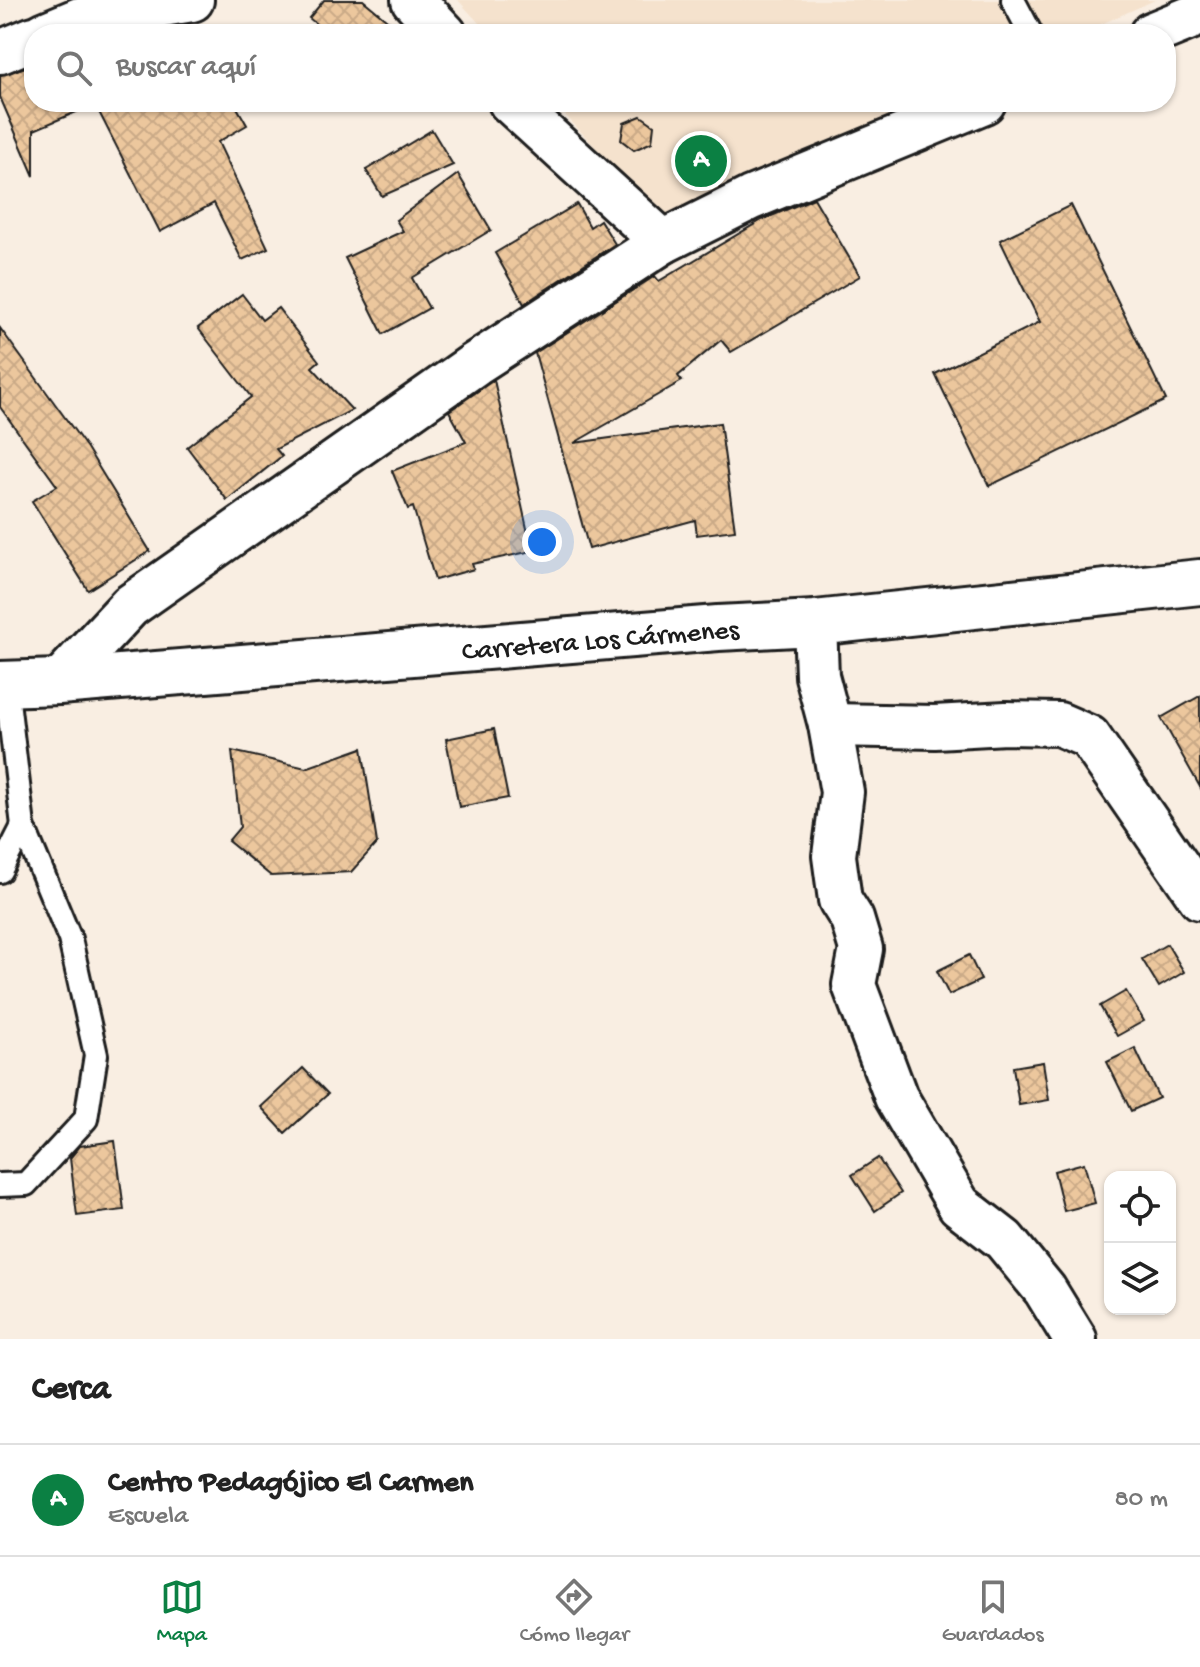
<!DOCTYPE html>
<html lang="es">
<meta charset="utf-8">
<style>
:root{--surface:#fff;--page:#f2f2f2;--text:#222;--muted:#767676;--line:#e0e0e0;--accent:#0b8043}
body{margin:0;font-family:"Gochi Hand",sans-serif;background:var(--page);color:var(--text)}
.controls{position:absolute;right:24px;bottom:24px;display:grid;overflow:hidden;border-radius:16px;box-shadow:0 2px 6px #0004}
.controls button{width:72px;height:72px;display:grid;place-items:center;padding:0;border:0;border-bottom:2px solid var(--line);background:var(--surface);color:var(--text);font:40px sans-serif}
.you{position:absolute;left:542px;top:542px;width:28px;height:28px;margin:-20px;border:6px solid #fff;border-radius:50%;background:#1a73e8;box-shadow:0 0 0 12px #1a73e833}
.badge{display:grid;place-items:center;width:52px;height:52px;border-radius:50%;background:var(--accent);color:#fff;font-size:26px;font-weight:700}
.pin{position:absolute;translate:-50% -50%;border:4px solid #fff;box-shadow:0 2px 8px #0006}
.list{margin:0;padding:0;list-style:none}
h2{display:flex;justify-content:space-between;align-items:center;height:104px;margin:0;padding:0 32px;font-size:34px}
h2 small{font-size:26px;font-weight:400;color:var(--muted)}
.list li{display:grid;grid-template-columns:52px 1fr auto;gap:24px;align-items:center;box-sizing:border-box;height:112px;padding:0 32px;border-top:2px solid var(--line)}
.list b{display:block;font-size:30px;white-space:nowrap}
.list p{margin:0;font-size:26px;white-space:nowrap;color:var(--muted)}
.list em{font-size:26px;font-style:normal;color:var(--muted)}
.icon{flex:none;width:44px;height:44px;fill:none;stroke:currentColor;stroke-width:2;stroke-linecap:round;stroke-linejoin:round}
.map{position:relative;flex:none;width:1200px;height:1339px;overflow:hidden}
.search{position:absolute;background:var(--surface);box-shadow:0 2px 6px #0004;left:24px;right:24px;top:24px;height:88px;display:flex;align-items:center;gap:20px;box-sizing:border-box;padding:0 28px;border-radius:32px;color:var(--muted);font-size:30px}
.sheet{height:216px;background:var(--surface)}
nav{display:flex;justify-content:space-around;align-items:center;box-sizing:border-box;height:112px;border-top:2px solid var(--line);background:var(--surface);font-size:22px;color:var(--muted)}
nav a{display:grid;justify-items:center;gap:4px}
nav .on{color:var(--accent)}
.map>svg:first-child{display:block}
</style>
<div class="map">
<svg width="1200" height="1339" viewBox="0 0 1200 1339">
<defs>
<pattern id="building-cross-hatch" width="8" height="8" patternUnits="userSpaceOnUse" patternTransform="scale(2)"><rect width="8" height="8" fill="#ecc79d"/><path d="M0 0l8 8M0 8l8-8" fill="none" stroke="#caaa87"/></pattern>
</defs>
<rect width="100%" height="100%" fill="#f9eee2"/>
<filter id="ink" filterUnits="userSpaceOnUse"><feTurbulence type="fractalNoise" baseFrequency=".0125" numOctaves="2"/><feDisplacementMap in="SourceGraphic" scale="16" xChannelSelector="R" yChannelSelector="G"/><feConvolveMatrix kernelMatrix="1 2 1 2 8 2 1 2 1" color-interpolation-filters="sRGB"/></filter>
<g filter="url(#ink)">
<g fill="#f5e2cd">
<path d="M 458,0 L 1155,0 L 1079,34 L 489,34 Z"/>
<path d="M 553,102 L 927,102 L 663,220 Z"/>
</g>
<g fill="url(#building-cross-hatch)" stroke="#1c1c1c" stroke-width="2">
<path d="M 324,0 L 363,0 L 404,34 L 328,34 L 309,18 Z"/>
<path d="M 29,66 L 34,77 L 34,102 L 234,102 L 247,125 L 218,142 L 268,248 L 242,260 L 214,203 L 160,232 L 95,104 L 34,130 L 34,176 L 0,97 L 0,75 Z"/>
<path d="M 641,116 L 654,125 L 652,142 L 634,150 L 621,140 L 624,123 Z"/>
<path d="M 432,130 L 453,165 L 382,196 L 366,170 Z"/>
<path d="M 458,174 L 491,230 L 412,278 L 429,308 L 383,334 L 345,258 L 403,231 L 396,220 Z"/>
<path d="M 814,198 L 860,276 L 731,352 L 721,340 L 678,376 L 682,381 L 574,443 L 720,423 L 735,530 L 697,535 L 695,520 L 589,549 L 535,353 L 655,276 L 659,281 L 762,220 Z"/>
<path d="M 577,204 L 590,227 L 600,220 L 615,244 L 524,304 L 495,253 Z"/>
<path d="M 1071,205 L 1166,400 L 989,486 L 935,374 L 1040,322 L 1000,240 Z"/>
<path d="M 242,294 L 262,320 L 278,308 L 319,361 L 312,367 L 352,410 L 276,449 L 282,456 L 227,500 L 187,447 L 251,397 L 198,328 Z"/>
<path d="M 0,328 L 87,448 L 150,551 L 88,590 L 32,501 L 57,486 L 0,407 Z"/>
<path d="M 494,380 L 532,551 L 472,564 L 474,569 L 435,580 L 413,507 L 408,509 L 392,471 L 466,442 L 449,411 Z"/>
<path d="M 1200,696 L 1200,787 L 1161,718 Z"/>
<path d="M 494,729 L 508,798 L 459,807 L 446,739 Z"/>
<path d="M 362,748 L 377,843 L 351,872 L 271,876 L 228,841 L 240,827 L 232,751 L 306,768 Z"/>
<path d="M 1167,944 L 1184,972 L 1159,987 L 1142,959 Z"/>
<path d="M 969,955 L 981,980 L 949,995 L 937,971 Z"/>
<path d="M 1126,991 L 1144,1021 L 1117,1036 L 1100,1006 Z"/>
<path d="M 1135,1048 L 1159,1098 L 1131,1111 L 1107,1062 Z"/>
<path d="M 1043,1062 L 1049,1100 L 1019,1105 L 1013,1067 Z"/>
<path d="M 303,1068 L 328,1094 L 285,1133 L 261,1107 Z"/>
<path d="M 115,1141 L 124,1210 L 77,1216 L 70,1158 L 80,1146 Z"/>
<path d="M 878,1158 L 901,1193 L 875,1211 L 852,1175 Z"/>
<path d="M 1084,1163 L 1095,1203 L 1064,1211 L 1054,1171 Z"/>
</g>
<g fill="none" stroke-linecap="round" stroke-linejoin="round">
<g stroke="#1c1c1c" stroke-width="28">
<g id="service">
<path d="M 1013,0 L 1031,34"/>
<path d="M 0,871 L 23,826"/>
<path d="M 0,1185 L 26,1184 L 86,1119 L 96,1055 L 70,939 L 23,826 L 6,684"/>
</g>
</g>
<g stroke="#1c1c1c" stroke-width="48">
<g id="minor">
<path d="M 413,0 L 445,34"/>
<path d="M 44,34 L 80,19 L 192,0"/>
<path d="M 1151,34 L 1200,14"/>
<path d="M 0,52 L 34,38"/>
<path d="M 663,242 L 751,198 L 984,102"/>
<path d="M 815,623 L 817,676 L 830,725 L 842,792 L 834,856 L 840,900 L 852,919 L 861,949 L 854,985 L 896,1097 L 959,1205 L 1004,1240 L 1045,1290 L 1075,1339"/>
<path d="M 59,682 L 130,606 L 475,364 L 663,242 L 510,102"/>
<path d="M 830,725 L 935,727 L 1006,723 L 1059,724 L 1089,737 L 1200,898"/>
</g>
</g>
<g stroke="#1c1c1c" stroke-width="50">
<g id="secondary">
<path id="s1" d="M 0,684 L 59,682 L 718,628 L 815,623 L 1200,582"/>
</g>
</g>
<use href="#service" stroke="#fff" stroke-width="22"/>
<use href="#minor" stroke="#fff" stroke-width="42"/>
<use href="#secondary" stroke="#fff" stroke-width="44"/>
</g>
</g>
<g text-anchor="middle" stroke-width="6" stroke-linejoin="round" paint-order="stroke">
<g font-size="28" fill="#1c1c1c" stroke="#fff">
<text dy="10" stroke="none"><textPath href="#s1" startOffset="602">Carretera Los Cármenes</textPath></text>
</g>
</g>
</svg>
<div class="controls">
<button><svg class="icon" aria-label="locate" viewBox="0 0 24 24"><circle cx="12" cy="12" r="6"/><path d="M12 2v4M12 18v4M2 12h4M18 12h4"/></svg></button>
<button><svg class="icon" aria-label="layers" viewBox="0 0 24 24"><path d="M12 4l9 5-9 5-9-5zM3 14l9 5 9-5"/></svg></button>
</div>
<div class="you"></div>
<div class="pin badge" style="left:701px;top:161px">A</div>
<div class="search"><svg class="icon" aria-label="search" viewBox="0 0 24 24"><circle cx="10" cy="10" r="6"/><path d="M15 15l6 6"/></svg>Buscar aquí</div>
</div>
<section class="sheet">
<h2>Cerca<small></small></h2>
<ul class="list">
<li><span class="badge">A</span><div><b>Centro Pedagójico El Carmen</b><p>Escuela</p></div><em>80 m</em></li>
</ul>
</section>
<nav>
<a class="on"><svg class="icon" aria-label="map" viewBox="0 0 24 24"><path d="M3 6l6-2 6 2 6-2v14l-6 2-6-2-6 2zM9 4v14M15 6v14"/></svg>Mapa</a>
<a><svg class="icon" aria-label="directions" viewBox="0 0 24 24"><path d="M12 3l9 9-9 9-9-9zM9 14v-3h6M13 9l2 2-2 2"/></svg>Cómo llegar</a>
<a><svg class="icon" aria-label="saved" viewBox="0 0 24 24"><path d="M7 4h10v16l-5-4-5 4z"/></svg>Guardados</a>
</nav>
